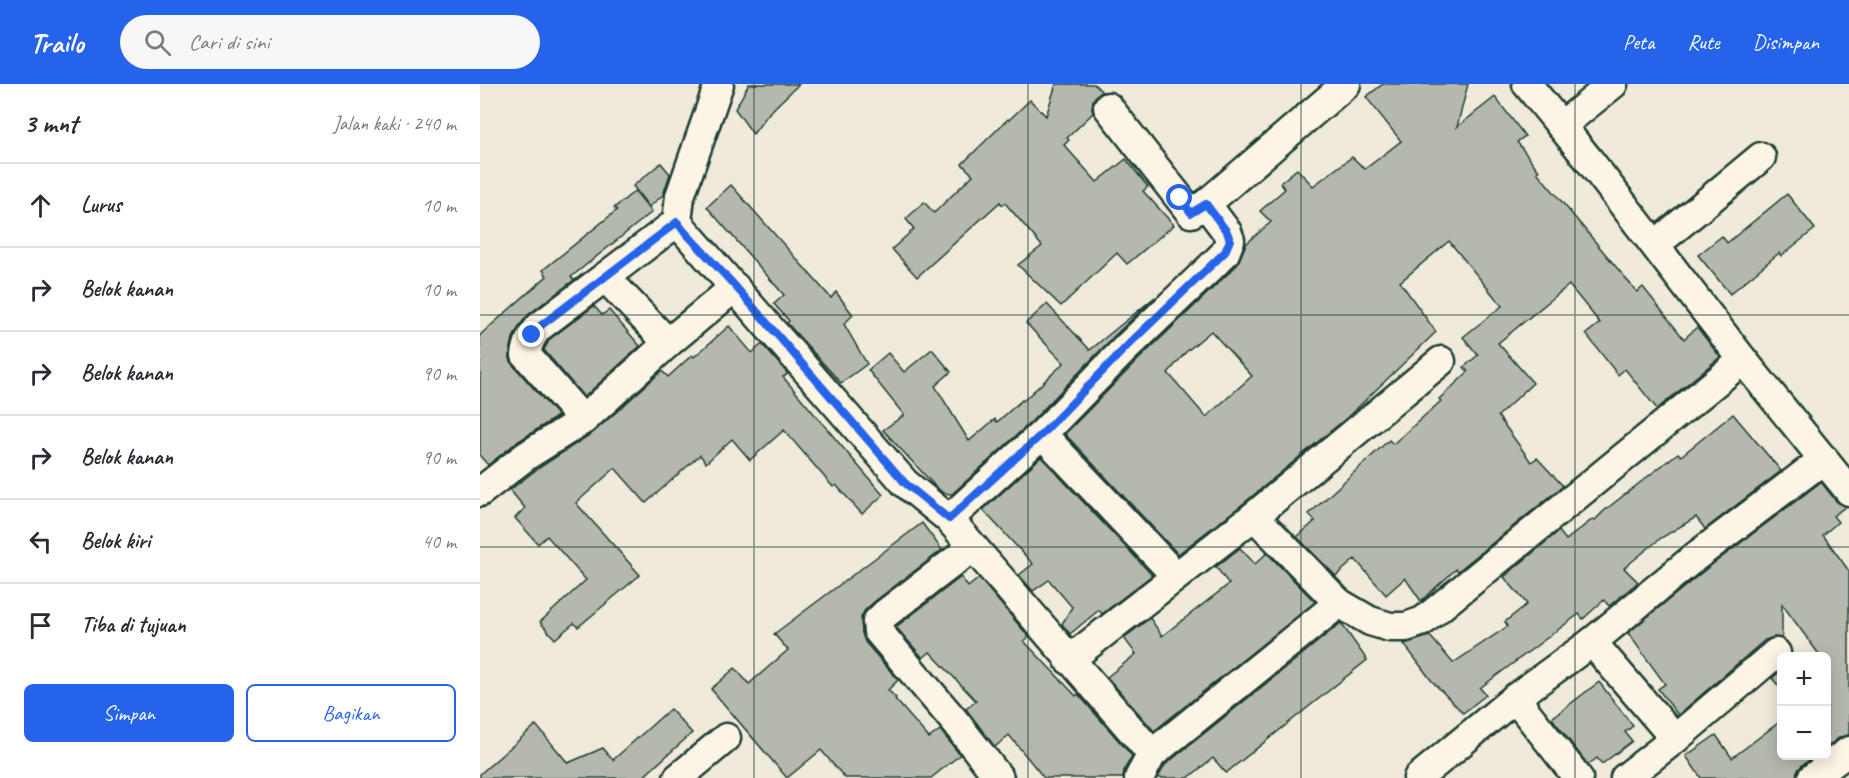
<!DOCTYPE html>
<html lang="id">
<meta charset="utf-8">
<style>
:root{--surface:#fff;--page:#f7f7f7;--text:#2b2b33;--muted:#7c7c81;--line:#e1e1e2;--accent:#2563eb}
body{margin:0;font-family:Caveat,sans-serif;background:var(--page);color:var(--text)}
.controls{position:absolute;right:18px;bottom:18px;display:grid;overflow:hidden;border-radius:9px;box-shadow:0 3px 15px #0003}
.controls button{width:54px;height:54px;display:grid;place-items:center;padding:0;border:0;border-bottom:2px solid var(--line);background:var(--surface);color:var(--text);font:30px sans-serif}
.stop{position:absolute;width:18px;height:18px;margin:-14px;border:4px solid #2563eb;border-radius:50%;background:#fff}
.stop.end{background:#2563eb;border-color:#fff;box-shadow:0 2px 6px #0008}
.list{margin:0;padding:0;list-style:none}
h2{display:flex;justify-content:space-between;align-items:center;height:78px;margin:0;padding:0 24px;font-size:26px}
h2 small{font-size:20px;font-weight:400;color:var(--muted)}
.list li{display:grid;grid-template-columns:39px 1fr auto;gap:18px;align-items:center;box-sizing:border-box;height:84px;padding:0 24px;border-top:2px solid var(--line)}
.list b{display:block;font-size:22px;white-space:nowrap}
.list em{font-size:20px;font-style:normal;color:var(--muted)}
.actions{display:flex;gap:12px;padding:18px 24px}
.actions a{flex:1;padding:14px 0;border:2px solid var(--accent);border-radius:9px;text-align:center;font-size:21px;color:var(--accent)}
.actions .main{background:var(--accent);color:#fff}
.icon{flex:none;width:33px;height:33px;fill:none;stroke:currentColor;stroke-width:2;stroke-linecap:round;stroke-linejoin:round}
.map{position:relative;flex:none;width:1369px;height:694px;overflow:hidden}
header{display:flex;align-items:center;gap:36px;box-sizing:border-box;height:84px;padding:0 30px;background:var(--accent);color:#fff}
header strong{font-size:28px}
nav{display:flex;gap:33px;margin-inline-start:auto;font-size:21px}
.search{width:420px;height:54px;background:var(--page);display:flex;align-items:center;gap:15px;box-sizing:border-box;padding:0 21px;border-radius:33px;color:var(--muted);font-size:22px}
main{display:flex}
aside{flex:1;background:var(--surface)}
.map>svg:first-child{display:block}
</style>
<header>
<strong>Trailo</strong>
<div class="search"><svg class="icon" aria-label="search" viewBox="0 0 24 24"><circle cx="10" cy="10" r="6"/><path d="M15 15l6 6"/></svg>Cari di sini</div>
<nav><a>Peta</a><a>Rute</a><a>Disimpan</a></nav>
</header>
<main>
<aside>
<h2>3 mnt<small>Jalan kaki · 240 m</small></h2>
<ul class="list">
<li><svg class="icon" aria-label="ahead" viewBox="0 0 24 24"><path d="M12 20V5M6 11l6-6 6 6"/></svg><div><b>Lurus</b></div><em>10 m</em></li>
<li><svg class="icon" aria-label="right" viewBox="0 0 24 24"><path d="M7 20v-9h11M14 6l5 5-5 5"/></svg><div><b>Belok kanan</b></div><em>10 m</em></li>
<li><svg class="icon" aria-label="right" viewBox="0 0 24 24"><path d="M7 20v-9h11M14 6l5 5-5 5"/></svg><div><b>Belok kanan</b></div><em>90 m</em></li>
<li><svg class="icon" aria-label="right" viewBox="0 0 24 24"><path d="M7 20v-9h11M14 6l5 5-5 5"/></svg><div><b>Belok kanan</b></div><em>90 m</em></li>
<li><svg class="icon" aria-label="left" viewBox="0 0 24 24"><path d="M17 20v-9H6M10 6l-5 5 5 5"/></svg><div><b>Belok kiri</b></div><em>40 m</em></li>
<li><svg class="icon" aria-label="arrive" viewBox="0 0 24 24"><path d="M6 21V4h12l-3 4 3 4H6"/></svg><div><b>Tiba di tujuan</b></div></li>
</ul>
<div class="actions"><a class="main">Simpan</a><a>Bagikan</a></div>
</aside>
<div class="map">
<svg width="1369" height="694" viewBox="0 0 1369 694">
<rect width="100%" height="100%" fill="#efeada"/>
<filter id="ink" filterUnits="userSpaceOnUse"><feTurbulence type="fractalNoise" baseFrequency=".0167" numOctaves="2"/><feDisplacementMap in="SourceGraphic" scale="12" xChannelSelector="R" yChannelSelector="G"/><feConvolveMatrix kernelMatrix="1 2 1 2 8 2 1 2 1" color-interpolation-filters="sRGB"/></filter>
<g filter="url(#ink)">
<g fill="#b5b9ad" stroke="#1f3d34" stroke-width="1.5" fill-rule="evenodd">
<path d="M 269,0 L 319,0 L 289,29 L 273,50 L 255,25 Z"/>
<path d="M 576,0 L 614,0 L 622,8 L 617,10 L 613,16 L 612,25 L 613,29 L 587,54 L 589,56 L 584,61 L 617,98 L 646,75 L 668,103 L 663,107 L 694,141 L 647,180 L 637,169 L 581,222 L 538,181 L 562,162 L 525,119 L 522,121 L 520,118 L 437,193 L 412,165 L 434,145 L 426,135 L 444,118 L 454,129 L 493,91 L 482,80 L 528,35 L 529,36 L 550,16 L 566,32 Z"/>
<path d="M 903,0 L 988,0 L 977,43 L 1015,13 L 1045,52 L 1037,58 L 1059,87 L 1057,88 L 1157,208 L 1163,203 L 1204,255 L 1217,243 L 1240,273 L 1177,325 L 1145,285 L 1138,291 L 1106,250 L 1120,239 L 1089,201 L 1018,259 L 1053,299 L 1018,332 L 1051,378 L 1057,374 L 1083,402 L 978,487 L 976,485 L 941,517 L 925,494 L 906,511 L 875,475 L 856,492 L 817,453 L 835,437 L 829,430 L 909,356 L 913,360 L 961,317 L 959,315 L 988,288 L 984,283 L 998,271 L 983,253 L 1022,222 L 969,157 L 920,198 L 956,248 L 870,331 L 764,419 L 698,470 L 585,350 L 658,276 L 757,181 L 766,160 L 791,138 L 780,127 L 805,105 L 800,99 L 817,85 L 833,102 L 872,73 L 885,85 L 921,57 L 886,13 ZM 731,247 L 772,292 L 726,333 L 688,289 L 706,268 Z"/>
<path d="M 181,79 L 190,90 L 183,111 L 169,123 L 153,102 Z"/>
<path d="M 251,101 L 351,214 L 356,208 L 373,231 L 364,240 L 387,280 L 361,299 L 307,239 L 309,237 L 294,220 L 304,211 L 227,123 Z"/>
<path d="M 155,107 L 172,128 L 91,193 L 94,196 L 49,230 L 40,241 L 33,254 L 30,268 L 30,275 L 33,281 L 78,332 L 37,358 L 8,381 L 0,372 L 0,251 L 67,192 L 63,186 L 137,126 L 134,124 Z"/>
<path d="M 1307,110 L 1335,145 L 1301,172 L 1299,169 L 1250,210 L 1218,171 L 1242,152 L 1247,159 Z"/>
<path d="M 675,213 L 634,252 L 551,338 L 472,410 L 463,409 L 454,401 L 403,346 L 424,331 L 388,286 L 408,269 L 424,288 L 452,265 L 471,288 L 455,302 L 489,357 L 515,335 L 517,338 L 542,316 L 543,317 L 584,279 L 546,239 L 567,220 L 610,266 Z"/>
<path d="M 114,222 L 122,231 L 129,226 L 160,262 L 104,313 L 64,266 L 70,255 Z"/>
<path d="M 249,242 L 272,269 L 282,260 L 308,290 L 303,293 L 403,411 L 382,430 L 356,401 L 353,403 L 304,346 L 270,376 L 252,355 L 226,379 L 220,371 L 166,419 L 135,384 L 96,419 L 160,491 L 98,543 L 94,539 L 75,555 L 60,538 L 106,496 L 67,452 L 58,460 L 35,434 L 45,424 L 30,406 L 56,386 L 114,348 L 182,287 L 188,293 L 212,271 L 214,273 Z"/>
<path d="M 1253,330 L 1301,387 L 1225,445 L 1216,433 L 1181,454 L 1144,484 L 1158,498 L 1129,522 L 1124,516 L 1103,535 L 1099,530 L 1000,604 L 1006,611 L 983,629 L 951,596 L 924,560 L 950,552 L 973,579 L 1028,542 L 1025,538 L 1047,520 L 1024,493 L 1079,447 L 1086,456 L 1113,435 L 1114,437 L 1125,426 L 1198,369 L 1201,372 Z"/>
<path d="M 561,373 L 672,491 L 622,530 L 619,526 L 590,550 L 582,540 L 592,523 L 569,496 L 553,507 L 539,491 L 553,480 L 503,426 Z"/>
<path d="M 1341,398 L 1356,417 L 1365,423 L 1353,432 L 1358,438 L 1343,451 L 1369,487 L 1369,651 L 1360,653 L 1347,663 L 1347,573 L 1341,573 L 1302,520 L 1302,554 L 1294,553 L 1285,556 L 1198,631 L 1178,605 L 1185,600 L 1148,549 L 1225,486 Z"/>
<path d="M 442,439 L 462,466 L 395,517 L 385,526 L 381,533 L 382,549 L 385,558 L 418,596 L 408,606 L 416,614 L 415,615 L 449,654 L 460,646 L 480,671 L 451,694 L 365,694 L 341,666 L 307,694 L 231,605 L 255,584 L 269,600 L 308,566 L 294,550 Z"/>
<path d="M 760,464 L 775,480 L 787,469 L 835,518 L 674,647 L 627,593 L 656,570 L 644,554 L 670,534 L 682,552 L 749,500 L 736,483 Z"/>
<path d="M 481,493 L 488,503 L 499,494 L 549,553 L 544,557 L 596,612 L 598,610 L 652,672 L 644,686 L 643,694 L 564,694 L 529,651 L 515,663 L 486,625 L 496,617 L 450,568 L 443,574 L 416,543 Z"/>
<path d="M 861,539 L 887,576 L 746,689 L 733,674 L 708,694 L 678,694 L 685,681 Z"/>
<path d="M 1302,586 L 1302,606 L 1292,594 Z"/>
<path d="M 1119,598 L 1153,642 L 1145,648 L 1152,657 L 1122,680 L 1117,674 L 1108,681 L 1072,634 Z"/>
<path d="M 190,625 L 212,649 L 162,694 L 0,694 L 0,690 L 56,641 L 88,679 L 123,664 L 133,676 Z"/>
<path d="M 1302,636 L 1302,672 L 1335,672 L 1322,681 L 1317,687 L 1316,694 L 1221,694 L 1206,672 L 1236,651 L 1252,674 Z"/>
</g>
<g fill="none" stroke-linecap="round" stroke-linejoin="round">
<g stroke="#1f3d34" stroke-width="33">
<g id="minor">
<path d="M 239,0 L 200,112 L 197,138 L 425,399 L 469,435 L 672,670"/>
<path d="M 1047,0 L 1109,76 L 1263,276 L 1369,407"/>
<path d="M 1081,42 L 1133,0"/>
<path d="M 726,120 L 866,0"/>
<path d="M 1175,161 L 1281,73"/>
<path d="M 188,259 L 125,193 L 197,138"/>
<path d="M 103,336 L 46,271 C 48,259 51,252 59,243 L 125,193"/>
<path d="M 562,350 L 696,492"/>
<path d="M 0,408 L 46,372 L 103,336 L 188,259 L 255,203"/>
<path d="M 774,432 L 859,519 L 890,537 L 910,543 L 926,543 L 943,537 L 1263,276"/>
<path d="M 469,435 L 562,350 L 646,264 L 732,182 L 745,169 L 750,156 L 747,148 L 726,120 L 711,129 L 628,23"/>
<path d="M 493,463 L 405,530 L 397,538 L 398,547 L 472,634 L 519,694"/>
<path d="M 1112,558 L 1195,655"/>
<path d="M 589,576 L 774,432 L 961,277"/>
<path d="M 1035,614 L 1098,694"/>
<path d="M 198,694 L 246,654"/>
<path d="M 659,694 L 672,670 L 859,519"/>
<path d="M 938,694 L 1035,614 L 1112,558 L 1215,473 L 1344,375"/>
<path d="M 1145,694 L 1195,655 L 1296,569"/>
<path d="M 1332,694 L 1369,667"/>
</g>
</g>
<use href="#minor" stroke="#fcf5e5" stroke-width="28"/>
</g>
</g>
<g fill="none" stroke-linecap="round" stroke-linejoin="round" filter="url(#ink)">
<path stroke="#2563eb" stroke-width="8" d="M 52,251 L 59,243 L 197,138 L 203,146 L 255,202 L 425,399 L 469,435 L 562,350 L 650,259 L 745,168 L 750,156 L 747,148 L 726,120 L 711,129 L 700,114"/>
</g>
<path fill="none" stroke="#1f3d34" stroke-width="1.5" stroke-opacity="0.55" d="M 274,0 L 274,694M 548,0 L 548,694M 821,0 L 821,694M 1095,0 L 1095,694M 0,231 L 1369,231M 0,463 L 1369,463"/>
</svg>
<div class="controls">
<button>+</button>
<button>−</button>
</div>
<div class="stop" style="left:700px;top:114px"></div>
<div class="stop end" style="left:52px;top:251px"></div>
</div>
</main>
